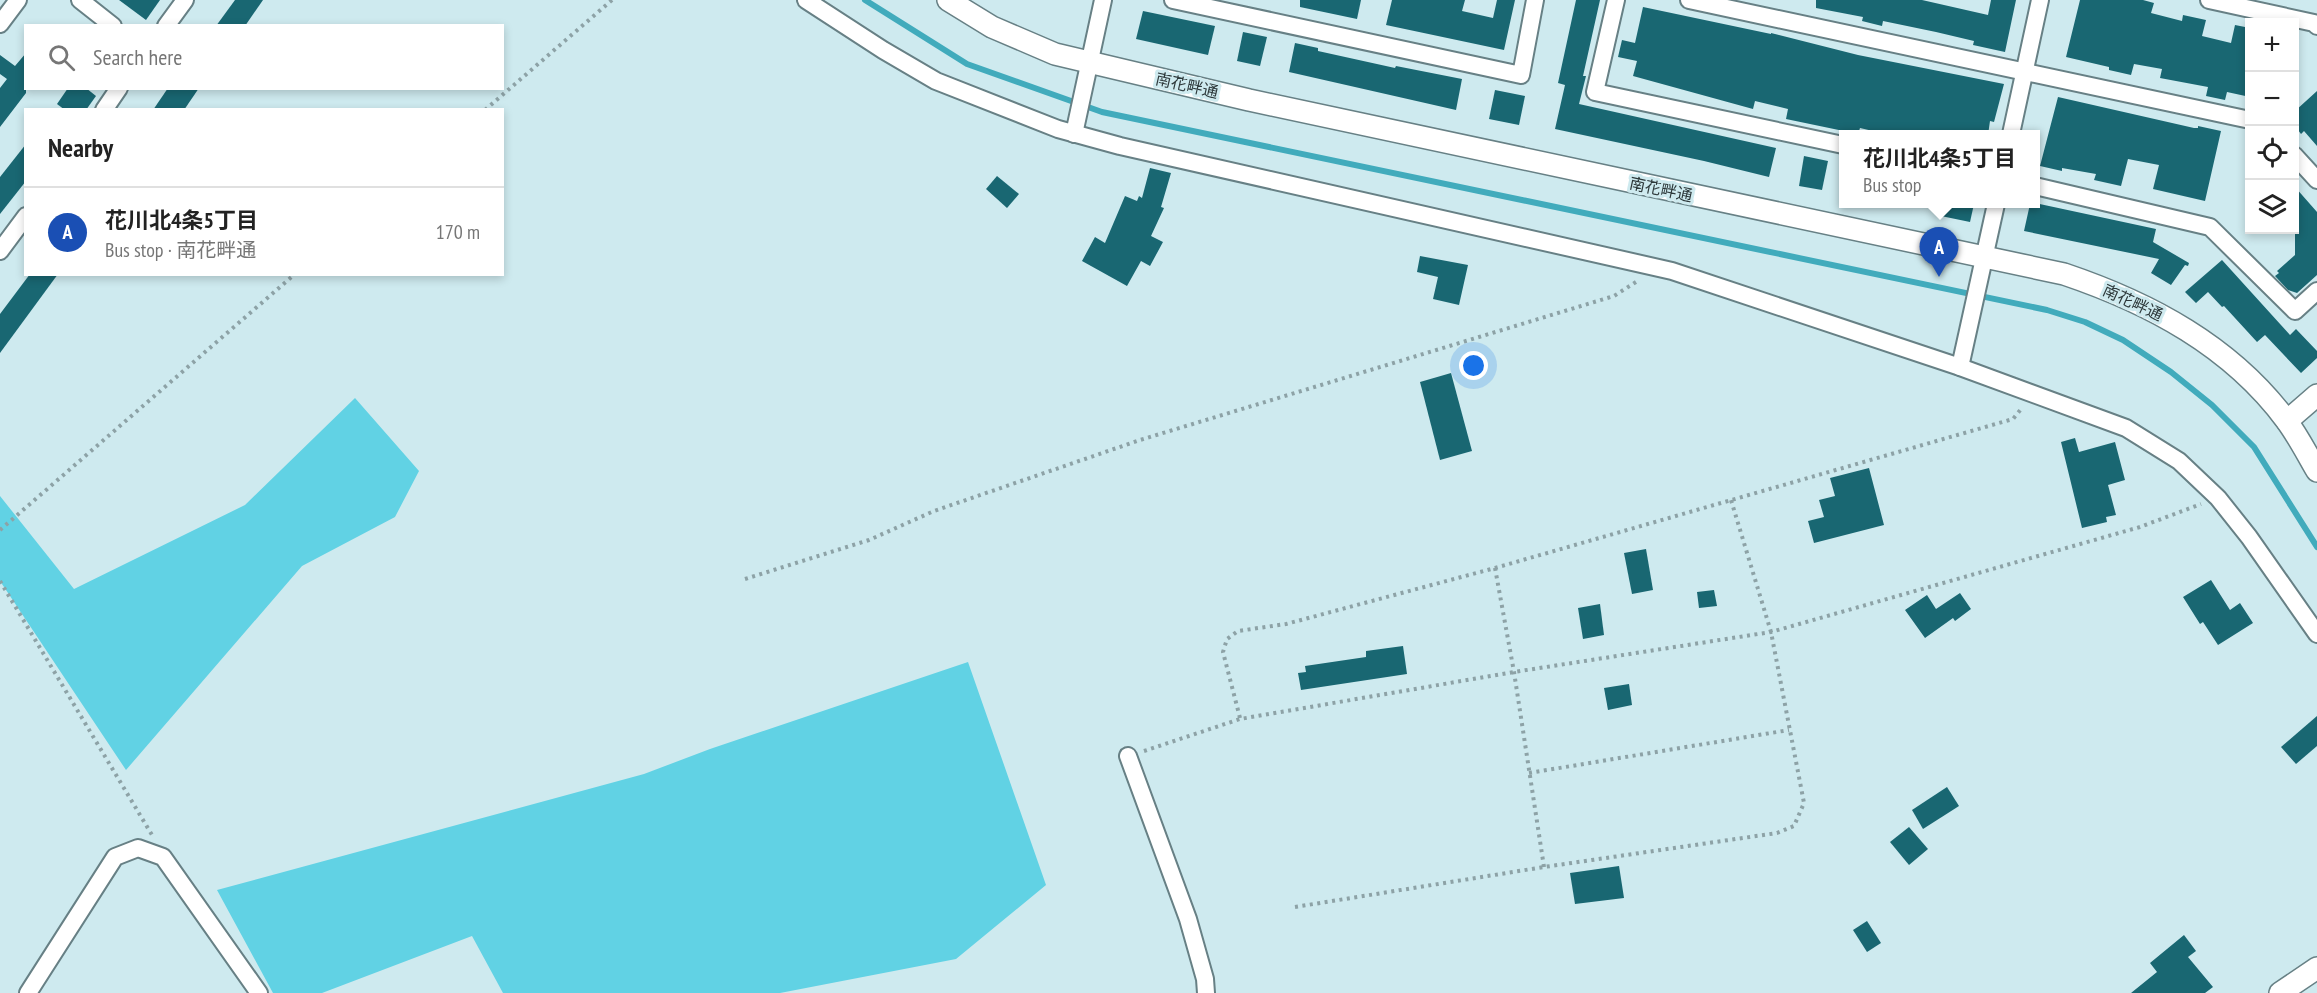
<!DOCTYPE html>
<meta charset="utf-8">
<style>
:root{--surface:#fff;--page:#f2f2f2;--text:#222;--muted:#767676;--line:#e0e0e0;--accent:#a2642b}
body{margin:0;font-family:"PT Sans Narrow","Noto Sans JP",sans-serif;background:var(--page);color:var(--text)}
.controls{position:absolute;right:18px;top:18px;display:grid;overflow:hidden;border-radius:0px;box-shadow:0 3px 9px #0003}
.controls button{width:54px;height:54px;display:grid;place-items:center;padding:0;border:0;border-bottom:2px solid var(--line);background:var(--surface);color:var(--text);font:30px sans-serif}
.you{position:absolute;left:1474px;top:366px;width:21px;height:21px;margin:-15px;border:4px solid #fff;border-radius:50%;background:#1a73e8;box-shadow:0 0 0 9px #1a73e833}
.badge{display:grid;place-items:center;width:39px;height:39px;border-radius:50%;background:var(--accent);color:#fff;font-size:20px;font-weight:700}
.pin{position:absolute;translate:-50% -50px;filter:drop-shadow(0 2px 3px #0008)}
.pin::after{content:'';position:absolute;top:32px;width:21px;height:18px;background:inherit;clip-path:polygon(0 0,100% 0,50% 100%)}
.popup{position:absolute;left:1839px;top:130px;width:201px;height:78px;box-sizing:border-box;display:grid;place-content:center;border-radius:0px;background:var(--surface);filter:drop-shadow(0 2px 4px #0005);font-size:20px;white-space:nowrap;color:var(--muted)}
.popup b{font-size:22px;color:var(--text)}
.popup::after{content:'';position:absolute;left:50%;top:100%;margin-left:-12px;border:12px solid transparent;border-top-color:var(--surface)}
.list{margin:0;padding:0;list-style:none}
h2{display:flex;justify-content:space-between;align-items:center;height:78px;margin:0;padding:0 24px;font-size:26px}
h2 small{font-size:20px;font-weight:400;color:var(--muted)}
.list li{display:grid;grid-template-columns:39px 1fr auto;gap:18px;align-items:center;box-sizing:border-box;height:90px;padding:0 24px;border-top:2px solid var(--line)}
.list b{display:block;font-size:22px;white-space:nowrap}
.list p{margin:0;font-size:20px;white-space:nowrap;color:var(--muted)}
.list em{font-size:20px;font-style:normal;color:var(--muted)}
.icon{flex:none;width:33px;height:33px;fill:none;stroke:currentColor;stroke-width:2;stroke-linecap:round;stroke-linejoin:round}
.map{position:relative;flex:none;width:2317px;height:993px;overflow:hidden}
.search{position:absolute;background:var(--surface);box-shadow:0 3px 9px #0003;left:24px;top:24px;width:480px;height:66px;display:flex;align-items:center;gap:15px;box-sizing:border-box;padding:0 21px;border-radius:0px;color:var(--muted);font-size:22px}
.panel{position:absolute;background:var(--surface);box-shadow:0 3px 9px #0003;left:24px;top:108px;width:480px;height:168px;border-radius:0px}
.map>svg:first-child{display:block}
</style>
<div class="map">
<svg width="2317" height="993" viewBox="0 0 2317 993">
<rect width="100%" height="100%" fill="#ceeaef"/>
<g fill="#61d2e4">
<path d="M 355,398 L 419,471 L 395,517 L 302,566 L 126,770 L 0,581 L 0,496 L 74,589 L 245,505 Z"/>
<path d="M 968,662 L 1046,885 L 956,959 L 780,993 L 503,993 L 472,936 L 322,993 L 273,993 L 217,890 L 644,774 L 710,749 Z"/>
</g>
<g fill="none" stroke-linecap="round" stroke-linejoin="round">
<path stroke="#41abbc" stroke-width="6" d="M 865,0 L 967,64 L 1102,112 L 2047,310 L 2085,322 L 2123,340 L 2171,372 L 2212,405 L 2254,447 L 2317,547"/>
</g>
<g fill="#196772">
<path d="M 119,0 L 160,0 L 146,20 Z"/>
<path d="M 235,0 L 263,0 L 245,26 L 216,26 Z"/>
<path d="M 1300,0 L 1361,0 L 1357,19 L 1300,7 Z"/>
<path d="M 1392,0 L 1465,0 L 1462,11 L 1493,18 L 1497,0 L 1515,0 L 1504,50 L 1386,25 Z"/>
<path d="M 1576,0 L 1600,0 L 1583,76 L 1586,76 L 1579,104 L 1776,148 L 1769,177 L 1704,161 L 1555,129 L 1565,85 L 1558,83 Z"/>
<path d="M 1816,0 L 1922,0 L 1988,15 L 1991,0 L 2016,0 L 2005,52 L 1973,45 L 1974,41 L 1936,32 L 1883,21 L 1882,26 L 1862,21 L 1863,17 L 1816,8 Z"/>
<path d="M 2080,0 L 2143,0 L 2154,3 L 2151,13 L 2182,21 L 2183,15 L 2206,20 L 2202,36 L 2231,43 L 2235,25 L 2250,28 L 2250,97 L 2227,92 L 2225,100 L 2206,96 L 2208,87 L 2160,78 L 2162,69 L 2134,64 L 2131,75 L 2109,70 L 2109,67 L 2066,57 Z"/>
<path d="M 1643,7 L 1771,34 L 1771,33 L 1858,55 L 2004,84 L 1994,122 L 1990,121 L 1988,135 L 1890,135 L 1860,128 L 1858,134 L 1786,119 L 1788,109 L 1755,101 L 1753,109 L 1633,76 L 1637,61 L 1618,57 L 1622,40 L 1635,43 Z"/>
<path d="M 1143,11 L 1215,26 L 1208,55 L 1136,39 Z"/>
<path d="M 1243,32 L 1267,37 L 1260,66 L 1237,61 Z"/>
<path d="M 1295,43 L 1318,48 L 1318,51 L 1395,68 L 1396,66 L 1462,79 L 1456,110 L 1289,72 Z"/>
<path d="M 26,53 L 26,93 L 0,127 L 0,88 L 7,79 L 0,74 L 0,55 L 15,66 Z"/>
<path d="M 68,88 L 86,88 L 96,96 L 86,110 L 65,110 L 57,104 Z"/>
<path d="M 168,88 L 199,88 L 184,110 L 153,110 Z"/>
<path d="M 1495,90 L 1525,96 L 1519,125 L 1489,119 Z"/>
<path d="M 2317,91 L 2317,146 L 2304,131 L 2301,134 L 2295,126 L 2295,111 Z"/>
<path d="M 2058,97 L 2194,128 L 2198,128 L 2198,126 L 2221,131 L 2205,201 L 2153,189 L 2159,165 L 2128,159 L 2121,186 L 2094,180 L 2096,174 L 2062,168 L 2062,171 L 2040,166 Z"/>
<path d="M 26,144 L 26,181 L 0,214 L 0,177 Z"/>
<path d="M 1804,156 L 1828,161 L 1822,190 L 1799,186 Z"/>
<path d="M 1150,168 L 1171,173 L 1161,207 L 1164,208 L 1151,236 L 1163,242 L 1150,266 L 1141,261 L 1127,286 L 1082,261 L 1095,237 L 1105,243 L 1125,196 L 1137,201 L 1139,196 L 1142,198 Z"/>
<path d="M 997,176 L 1019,194 L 1007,208 L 986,189 Z"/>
<path d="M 2295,187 L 2317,212 L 2317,275 L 2297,293 L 2288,290 L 2275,276 L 2279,273 L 2277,271 L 2295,255 Z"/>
<path d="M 2035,203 L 2156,229 L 2153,242 L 2189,263 L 2188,266 L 2185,265 L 2171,285 L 2151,273 L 2159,259 L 2024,231 L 2030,204 Z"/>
<path d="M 1944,204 L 1974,204 L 1970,222 L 1941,216 Z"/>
<path d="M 1420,256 L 1468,265 L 1459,305 L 1433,299 L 1438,277 L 1417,272 Z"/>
<path d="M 2222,260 L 2290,335 L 2296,329 L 2317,351 L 2317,358 L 2301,373 L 2265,335 L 2257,342 L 2224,306 L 2222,307 L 2208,292 L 2196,303 L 2185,292 Z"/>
<path d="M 30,274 L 58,274 L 0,353 L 0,314 Z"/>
<path d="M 1451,373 L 1472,451 L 1440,460 L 1420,382 Z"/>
<path d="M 2075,438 L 2079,452 L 2115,442 L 2125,480 L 2108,485 L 2116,515 L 2106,517 L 2107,522 L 2082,528 L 2061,442 Z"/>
<path d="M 1869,468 L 1884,525 L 1814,543 L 1808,521 L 1824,517 L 1819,500 L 1835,496 L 1830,478 Z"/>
<path d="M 1646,549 L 1653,590 L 1632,594 L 1624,553 Z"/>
<path d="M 2211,580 L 2230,610 L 2240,603 L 2253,623 L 2218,645 L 2203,622 L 2200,624 L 2183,597 Z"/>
<path d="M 1714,590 L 1717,606 L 1699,608 L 1697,592 Z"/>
<path d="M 1960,593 L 1971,609 L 1955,621 L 1953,618 L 1925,638 L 1905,610 L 1927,595 L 1936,609 Z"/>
<path d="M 1600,604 L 1604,635 L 1583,639 L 1578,608 Z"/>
<path d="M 1403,646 L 1407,674 L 1301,690 L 1298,673 L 1306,672 L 1305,666 L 1366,657 L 1366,651 Z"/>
<path d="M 1629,684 L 1632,705 L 1608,710 L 1604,688 Z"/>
<path d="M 2317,716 L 2317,746 L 2296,764 L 2281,747 Z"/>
<path d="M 1947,787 L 1959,806 L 1923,829 L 1912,810 Z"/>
<path d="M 1909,827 L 1928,849 L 1909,865 L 1890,842 Z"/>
<path d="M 1619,866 L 1624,898 L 1575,904 L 1570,873 Z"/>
<path d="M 1867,921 L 1881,943 L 1867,952 L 1853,930 Z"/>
<path d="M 2184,935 L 2196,951 L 2188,957 L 2213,987 L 2205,993 L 2131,993 L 2157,972 L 2150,963 Z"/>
</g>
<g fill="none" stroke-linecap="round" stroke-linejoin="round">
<g stroke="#678085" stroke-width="20">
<g id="minor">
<path d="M 80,0 L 113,26"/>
<path d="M 806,0 L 883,50 L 936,81 L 1058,129 L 1120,146 L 1672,271 L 1960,367 L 2126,428 L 2179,461 L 2218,498 L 2249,537 L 2317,634"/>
<path d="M 1173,0 L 1521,75 L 1535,0"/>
<path d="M 1616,0 L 1595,92 L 1843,145"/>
<path d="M 1689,0 L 2250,120"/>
<path d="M 2209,0 L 2314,23 L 2317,26"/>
<path d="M 0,24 L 18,0"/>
<path d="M 166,26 L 185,0"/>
<path d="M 104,110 L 119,88"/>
<path d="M 1074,134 L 1103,0"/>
<path d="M 2011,134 L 2040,0"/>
<path d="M 2294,155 L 2317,180"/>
<path d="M 2035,186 L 2210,227 L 2295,311 L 2317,291"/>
<path d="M 0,251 L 26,216"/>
<path d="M 1960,367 L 1996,204"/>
<path d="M 1128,756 L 1188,919 L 1205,979 L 1206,993"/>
<path d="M 28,993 L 115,857 L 138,848 L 163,857 L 259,993"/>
</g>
</g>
<g stroke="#678085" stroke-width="24">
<g id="tertiary">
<path d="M 948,0 L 992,27 L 1055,54 L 1249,100 L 2064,274 C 2150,303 2231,346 2286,420 C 2298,436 2307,454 2317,471"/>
<path d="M 2287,421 L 2317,395"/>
<path d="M 2280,993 L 2317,968"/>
</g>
</g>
<g stroke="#8da2a6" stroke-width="4" stroke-dasharray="3 4.5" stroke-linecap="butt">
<path d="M 485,110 L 612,0"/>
<path d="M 0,530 L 295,274"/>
<path d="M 1495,568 L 1514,672 L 1544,867"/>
<path d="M 745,579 L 869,540 L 934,511 L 1140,440 L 1614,296 L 1639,280"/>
<path d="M 0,581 L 152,835"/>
<path d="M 1240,718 L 1223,652 L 1227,639 L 1238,631 L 1286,624 L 1495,568 L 2013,419 L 2022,408"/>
<path d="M 1144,751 L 1240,719 L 1514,672 L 1771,632 L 2140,527 L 2201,504"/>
<path d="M 1529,773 L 1789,730"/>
<path d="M 1295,907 L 1544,867 L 1777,833 L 1794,826 L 1804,803 L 1771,632 L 1731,500"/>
</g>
<use href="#minor" stroke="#fff" stroke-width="16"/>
<use href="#tertiary" stroke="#fff" stroke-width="21"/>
</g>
<g text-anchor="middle" stroke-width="6" stroke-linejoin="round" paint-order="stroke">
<g font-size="16" fill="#2d383a" stroke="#ceeaef">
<text transform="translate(1187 85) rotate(13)" y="6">南花畔通</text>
<text transform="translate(1661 189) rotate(12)" y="6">南花畔通</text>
<text transform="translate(2133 302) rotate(25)" y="6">南花畔通</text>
</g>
</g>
</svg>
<div class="controls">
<button>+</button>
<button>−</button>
<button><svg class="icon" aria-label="locate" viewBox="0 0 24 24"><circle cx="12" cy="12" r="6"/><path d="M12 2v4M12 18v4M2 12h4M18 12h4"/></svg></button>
<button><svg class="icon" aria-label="layers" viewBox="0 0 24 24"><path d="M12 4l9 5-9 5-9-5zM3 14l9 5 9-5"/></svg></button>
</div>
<div class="you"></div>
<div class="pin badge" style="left:1939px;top:277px;background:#1a4fb4">A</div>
<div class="popup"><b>花川北4条5丁目</b>Bus stop</div>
<div class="search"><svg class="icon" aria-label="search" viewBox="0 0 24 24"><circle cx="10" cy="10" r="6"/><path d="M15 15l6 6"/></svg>Search here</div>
<section class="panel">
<h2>Nearby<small></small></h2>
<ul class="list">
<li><span class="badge" style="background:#1a4fb4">A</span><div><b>花川北4条5丁目</b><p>Bus stop · 南花畔通</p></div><em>170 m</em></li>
</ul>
</section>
</div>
